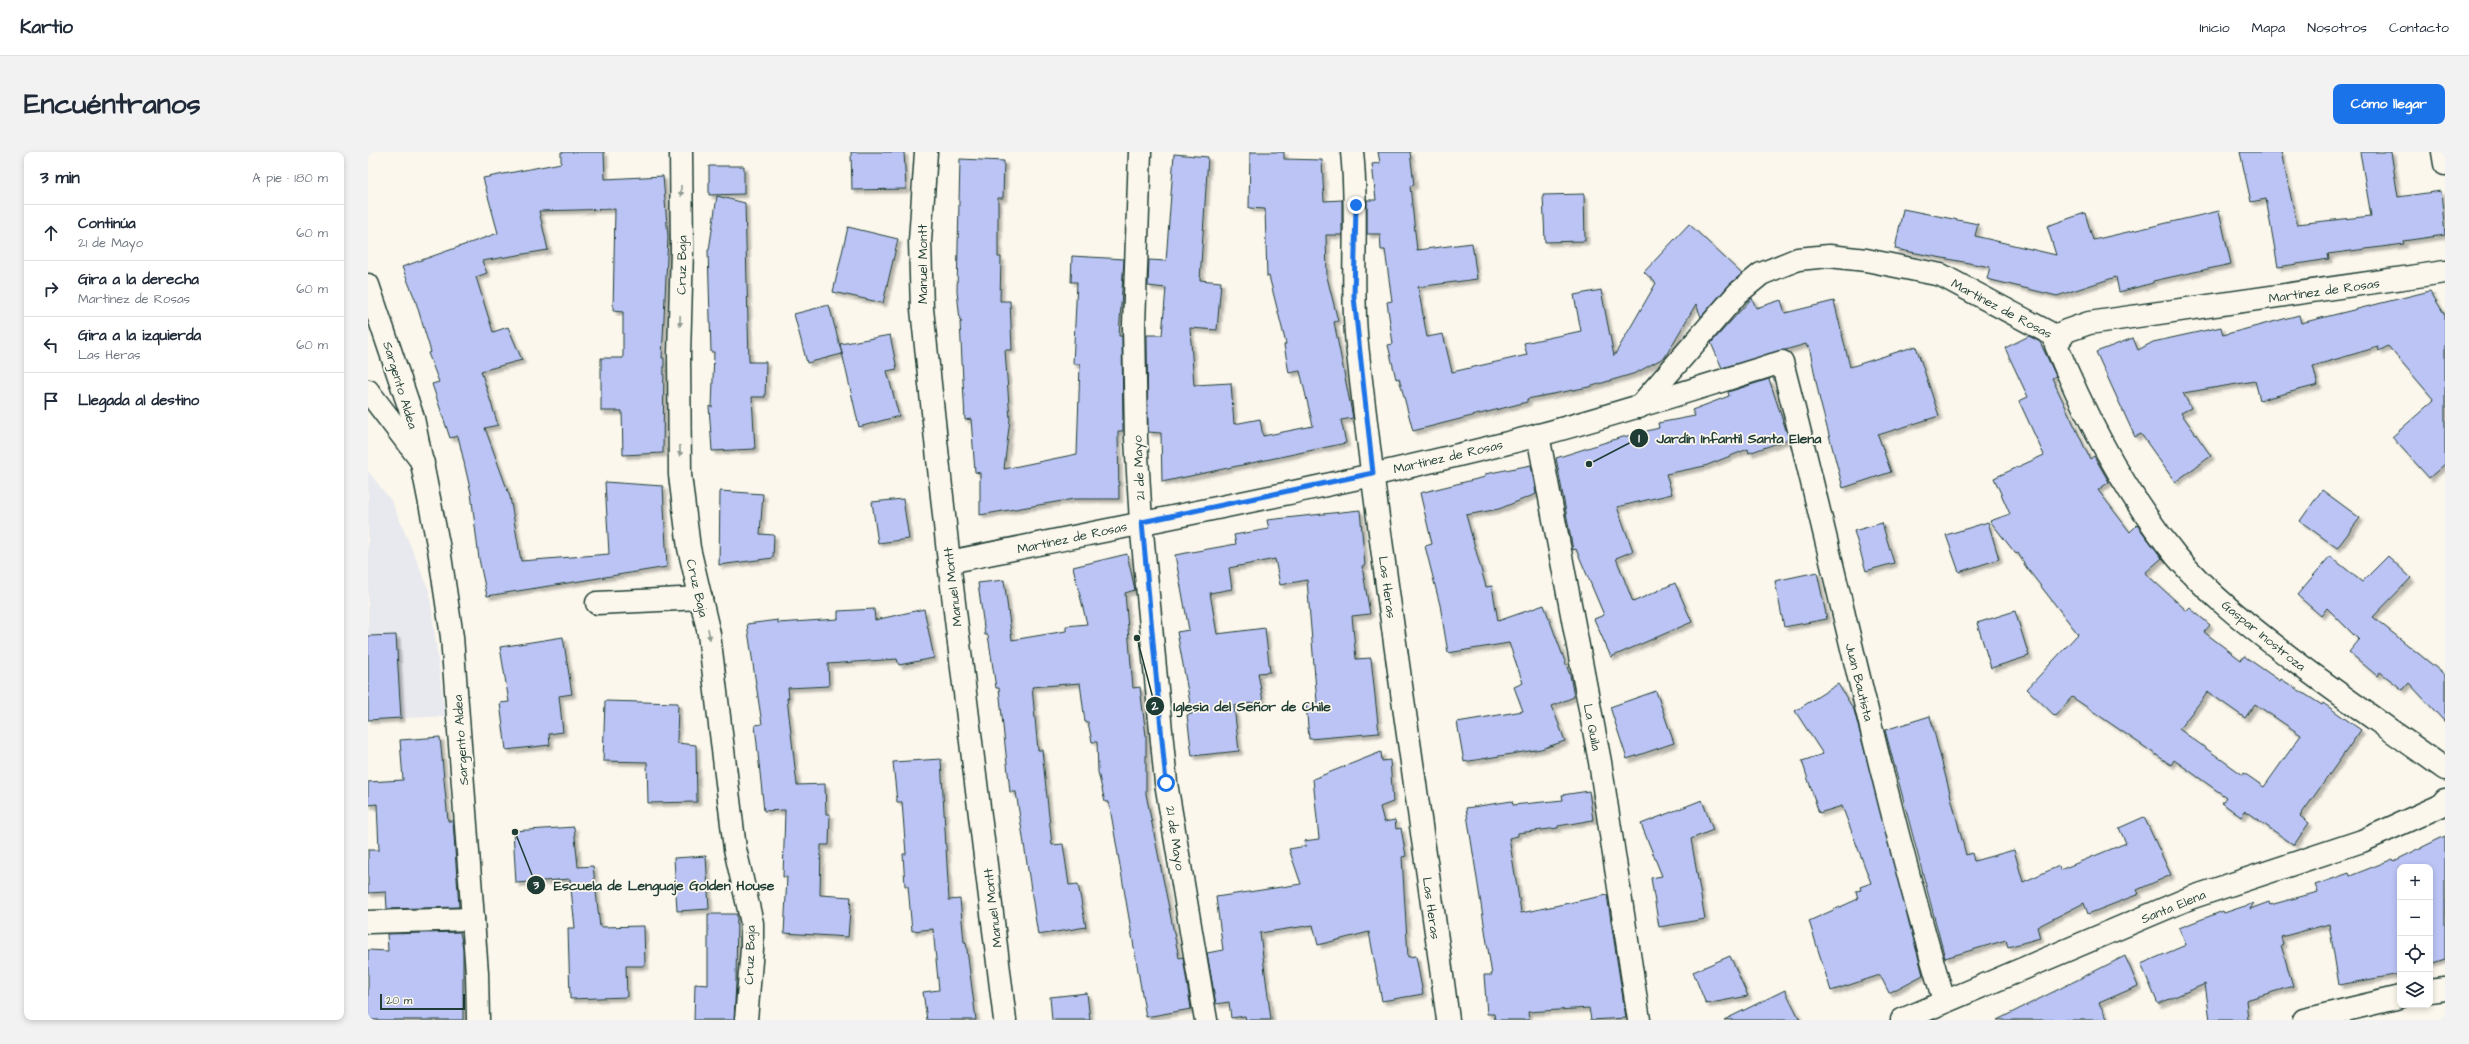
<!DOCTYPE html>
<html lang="es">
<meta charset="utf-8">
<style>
:root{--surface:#fff;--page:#f2f2f3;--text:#1f2937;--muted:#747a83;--line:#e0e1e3;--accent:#1a73e8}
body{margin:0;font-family:"Architects Daughter",sans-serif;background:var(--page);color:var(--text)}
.controls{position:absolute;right:12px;bottom:12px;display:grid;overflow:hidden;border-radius:8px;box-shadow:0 2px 6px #0003}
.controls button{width:36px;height:36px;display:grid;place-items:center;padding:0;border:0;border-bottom:1px solid var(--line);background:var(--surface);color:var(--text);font:20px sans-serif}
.scale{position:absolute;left:12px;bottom:10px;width:85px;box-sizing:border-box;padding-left:4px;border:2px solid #1f3d34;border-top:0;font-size:11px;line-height:14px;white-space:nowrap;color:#1f3d34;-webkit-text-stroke:3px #fbf7ec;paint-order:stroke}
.stop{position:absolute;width:12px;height:12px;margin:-9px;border:3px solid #1a73e8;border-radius:50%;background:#fff}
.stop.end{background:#1a73e8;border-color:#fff;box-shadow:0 1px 4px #0008}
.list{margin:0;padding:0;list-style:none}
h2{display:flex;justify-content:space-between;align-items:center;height:52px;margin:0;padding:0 16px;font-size:17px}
h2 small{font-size:13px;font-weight:400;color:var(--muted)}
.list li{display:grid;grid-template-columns:26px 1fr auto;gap:12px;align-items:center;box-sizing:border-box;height:56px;padding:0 16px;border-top:1px solid var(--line)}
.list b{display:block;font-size:15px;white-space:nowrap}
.list p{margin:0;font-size:13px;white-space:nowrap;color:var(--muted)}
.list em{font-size:13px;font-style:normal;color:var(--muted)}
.icon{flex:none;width:22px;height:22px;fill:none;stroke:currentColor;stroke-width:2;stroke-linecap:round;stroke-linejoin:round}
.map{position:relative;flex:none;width:2077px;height:868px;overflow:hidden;border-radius:8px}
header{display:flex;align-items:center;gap:24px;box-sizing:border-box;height:56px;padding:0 20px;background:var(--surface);border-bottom:1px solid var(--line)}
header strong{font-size:19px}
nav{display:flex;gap:22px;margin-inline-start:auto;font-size:14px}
.intro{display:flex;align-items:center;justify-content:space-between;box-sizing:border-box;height:96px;padding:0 24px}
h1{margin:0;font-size:28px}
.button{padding:10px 18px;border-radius:8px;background:var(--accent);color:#fff;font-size:14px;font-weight:700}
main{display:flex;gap:24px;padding:0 24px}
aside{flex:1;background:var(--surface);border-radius:8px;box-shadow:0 2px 6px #0003}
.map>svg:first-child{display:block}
</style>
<header>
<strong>Kartio</strong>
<nav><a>Inicio</a><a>Mapa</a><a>Nosotros</a><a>Contacto</a></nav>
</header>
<div class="intro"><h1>Encuéntranos</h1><a class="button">Cómo llegar</a></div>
<main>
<aside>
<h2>3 min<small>A pie · 180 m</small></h2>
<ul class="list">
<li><svg class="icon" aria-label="ahead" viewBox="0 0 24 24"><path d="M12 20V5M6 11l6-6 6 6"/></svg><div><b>Continúa</b><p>21 de Mayo</p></div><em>60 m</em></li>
<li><svg class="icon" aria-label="right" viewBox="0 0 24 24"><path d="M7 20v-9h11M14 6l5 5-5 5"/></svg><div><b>Gira a la derecha</b><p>Martínez de Rosas</p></div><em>60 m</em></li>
<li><svg class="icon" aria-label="left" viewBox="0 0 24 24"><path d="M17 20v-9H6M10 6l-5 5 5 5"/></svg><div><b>Gira a la izquierda</b><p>Las Heras</p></div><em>60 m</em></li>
<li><svg class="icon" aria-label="arrive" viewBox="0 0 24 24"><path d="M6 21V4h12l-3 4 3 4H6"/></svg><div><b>Llegada al destino</b></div></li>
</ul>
</aside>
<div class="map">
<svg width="2077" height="868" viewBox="0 0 2077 868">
<defs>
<filter id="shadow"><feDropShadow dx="3.5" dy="3.5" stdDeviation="1" flood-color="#0004"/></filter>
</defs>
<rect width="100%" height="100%" fill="#fbf7ec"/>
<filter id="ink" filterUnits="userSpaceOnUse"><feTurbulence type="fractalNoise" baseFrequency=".025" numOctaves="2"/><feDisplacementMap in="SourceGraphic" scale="8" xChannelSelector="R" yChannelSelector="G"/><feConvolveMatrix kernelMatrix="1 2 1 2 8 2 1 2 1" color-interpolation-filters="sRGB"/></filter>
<g filter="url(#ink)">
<path fill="#e8e8ef" d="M 0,319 L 24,350 L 61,438 L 77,564 L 0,568 Z"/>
<g fill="#bbc4f5" stroke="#1f3d34" fill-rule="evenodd" filter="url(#shadow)">
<path d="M 193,0 L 236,0 L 237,27 L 295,24 L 300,85 L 294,206 L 296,206 L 295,301 L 255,303 L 254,259 L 233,259 L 233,206 L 255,206 L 255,160 L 245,159 L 247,57 L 171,59 L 180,98 L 114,109 L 119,121 L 108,125 L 125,180 L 140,175 L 154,208 L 113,219 L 130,273 L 117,276 L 142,345 L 153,409 L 241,402 L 237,330 L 295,334 L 299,415 L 119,444 L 111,407 L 103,341 L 90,284 L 82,286 L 64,232 L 71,230 L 60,201 L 63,200 L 47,147 L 34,115 L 130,81 L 115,26 L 193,11 Z"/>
<path d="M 483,0 L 536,0 L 538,37 L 484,38 Z"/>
<path d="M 882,0 L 916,0 L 916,7 L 954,8 L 956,49 L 974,48 L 974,83 L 958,83 L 959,125 L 970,169 L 966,170 L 985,266 L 973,268 L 978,291 L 794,330 L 793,281 L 780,280 L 779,183 L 794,183 L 798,136 L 780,134 L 781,108 L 798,109 L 806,2 L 840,5 L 832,128 L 853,130 L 849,178 L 822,176 L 826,233 L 863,231 L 866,272 L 892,267 L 895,284 L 945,274 L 932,219 L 921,221 L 916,193 L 918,192 L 901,124 L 899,125 L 897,57 L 881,56 Z"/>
<path d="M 1010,0 L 1042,0 L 1046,33 L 1042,34 L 1049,98 L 1104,91 L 1109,127 L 1050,135 L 1059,185 L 1075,182 L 1084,220 L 1159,203 L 1156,191 L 1213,179 L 1206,143 L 1233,138 L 1246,204 L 1288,131 L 1276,120 L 1321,72 L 1374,122 L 1361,133 L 1333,165 L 1328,152 L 1297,205 L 1268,221 L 1221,235 L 1159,247 L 1159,250 L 1045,279 L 1031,226 L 1028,227 L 1020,193 L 1025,192 L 1019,150 L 1024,149 L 1017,98 L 1013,98 L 1012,82 L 999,82 L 999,48 L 1008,48 L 1004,12 L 1012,11 Z"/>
<path d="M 1872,0 L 1913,0 L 1929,72 L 2003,64 L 1992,0 L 2023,0 L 2030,45 L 2073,39 L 2077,83 L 2035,89 L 2036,92 L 1960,102 L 1961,107 L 1910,115 L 1898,47 L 1883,50 Z"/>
<path d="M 592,7 L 636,9 L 635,46 L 630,46 L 630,105 L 633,105 L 632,149 L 642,149 L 644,198 L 637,198 L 642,267 L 636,317 L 709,302 L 712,212 L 705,212 L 709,130 L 703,130 L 704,104 L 756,107 L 751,184 L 754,184 L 755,279 L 750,279 L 751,347 L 706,347 L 612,363 L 612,321 L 607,320 L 603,267 L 597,268 L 592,170 L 594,170 L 592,169 L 589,139 Z"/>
<path d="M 341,14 L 376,14 L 376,42 L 341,43 Z"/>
<path d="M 1216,42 L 1217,89 L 1177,90 L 1175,43 Z"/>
<path d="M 349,44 L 377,51 L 381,210 L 398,210 L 397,245 L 384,245 L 387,297 L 344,299 L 341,254 L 344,255 L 346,200 L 343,200 L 340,98 L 341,98 Z"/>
<path d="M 1535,57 L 1610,72 L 1607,84 L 1688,103 L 1679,74 L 1717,61 L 1725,88 L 1851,59 L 1863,112 L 1785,129 L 1785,131 L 1751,140 L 1748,125 L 1689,144 L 1619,127 L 1622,115 L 1527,97 Z"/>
<path d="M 480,75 L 530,87 L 515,151 L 465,140 Z"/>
<path d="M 2062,139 L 2077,163 L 2077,312 L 2061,326 L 2024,285 L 2066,248 L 2020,194 L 2011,199 L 2010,195 L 1945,214 L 1950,233 L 1892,248 L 1887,229 L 1815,241 L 1823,256 L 1813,261 L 1843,304 L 1807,330 L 1773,282 L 1767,285 L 1728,200 L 1765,186 L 1770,198 L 1785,190 L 1853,175 L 1855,183 L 1931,163 L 1933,171 Z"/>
<path d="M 1384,146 L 1388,156 L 1413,148 L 1417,161 L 1466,149 L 1482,215 L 1548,194 L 1571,264 L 1510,283 L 1523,320 L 1475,336 L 1452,249 L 1441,194 L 1439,195 L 1438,192 L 1354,216 L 1343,191 Z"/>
<path d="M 461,153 L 474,202 L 439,211 L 426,162 Z"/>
<path d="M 522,183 L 529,217 L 519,219 L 531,264 L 491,275 L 472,192 Z"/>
<path d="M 1661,184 L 1672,190 L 1688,224 L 1684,226 L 1722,307 L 1726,304 L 1741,330 L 1730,338 L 1762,380 L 1769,373 L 1794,406 L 1777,421 L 1819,459 L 1822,456 L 1842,473 L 1836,480 L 1873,508 L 1876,504 L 1912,529 L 1913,527 L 1954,553 L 1955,551 L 1993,578 L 1932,664 L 1941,671 L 1926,693 L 1877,659 L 1873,665 L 1854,651 L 1858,645 L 1806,608 L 1803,613 L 1704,545 L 1687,564 L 1659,537 L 1710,482 L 1658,415 L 1650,401 L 1648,402 L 1622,369 L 1642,362 L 1626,326 L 1676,303 L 1651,249 L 1660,245 L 1637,196 ZM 1840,540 L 1877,566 L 1887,552 L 1933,583 L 1896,635 L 1876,621 L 1875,623 L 1811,577 Z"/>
<path d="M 1401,227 L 1421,287 L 1381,301 L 1380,297 L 1337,314 L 1298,322 L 1304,342 L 1249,355 L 1265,399 L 1248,406 L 1265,450 L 1307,431 L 1324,470 L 1243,505 L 1226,467 L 1236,463 L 1208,397 L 1205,398 L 1188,306 L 1251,286 L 1291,276 L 1290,271 L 1327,264 L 1324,258 L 1361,244 L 1360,240 Z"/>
<path d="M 1163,313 L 1168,342 L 1131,357 L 1098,363 L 1118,435 L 1124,434 L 1130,469 L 1176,453 L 1202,523 L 1206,545 L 1184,554 L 1197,589 L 1173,597 L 1096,610 L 1089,570 L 1155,559 L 1146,535 L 1155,531 L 1141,491 L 1080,501 L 1072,453 L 1057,394 L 1064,392 L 1052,341 L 1117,325 L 1117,322 Z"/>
<path d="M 1954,338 L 1992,366 L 1969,396 L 1932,369 Z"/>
<path d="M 352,339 L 395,342 L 392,382 L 406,383 L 405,406 L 351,413 Z"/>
<path d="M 535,347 L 541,387 L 510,391 L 504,350 Z"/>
<path d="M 992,358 L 997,414 L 994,414 L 1002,462 L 984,464 L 988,507 L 1003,506 L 1011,581 L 941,587 L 938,551 L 949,550 L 939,428 L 912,433 L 907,407 L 861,416 L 864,437 L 842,441 L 849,482 L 897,476 L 902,520 L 890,521 L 895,549 L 866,554 L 871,599 L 824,604 L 819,563 L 824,562 L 809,480 L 821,478 L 807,403 L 868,392 L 866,383 L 901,377 L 899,368 Z"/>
<path d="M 1620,370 L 1631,407 L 1591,420 L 1578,383 Z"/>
<path d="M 1514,371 L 1526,411 L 1498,419 L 1486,379 Z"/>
<path d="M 759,402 L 767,438 L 757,441 L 765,536 L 772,535 L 778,584 L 778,642 L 811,806 L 815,805 L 823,857 L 778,865 L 741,650 L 737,650 L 730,620 L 729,590 L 724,590 L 720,570 L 717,570 L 712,531 L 664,535 L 670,598 L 674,598 L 684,693 L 695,692 L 701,733 L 710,732 L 718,775 L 670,783 L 648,640 L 642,640 L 631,536 L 628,536 L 620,483 L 617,483 L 610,431 L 636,428 L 644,488 L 698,479 L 698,474 L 719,472 L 705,415 Z"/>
<path d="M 1962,404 L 1994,430 L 2020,404 L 2043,426 L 2005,465 L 2077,523 L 2077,570 L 2041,531 L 2035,538 L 2012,520 L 2009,524 L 1981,500 L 1991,488 L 1959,456 L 1953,464 L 1929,443 Z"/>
<path d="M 1449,420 L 1459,467 L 1416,475 L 1407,429 Z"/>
<path d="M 506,457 L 507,468 L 556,457 L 566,506 L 531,513 L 529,507 L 460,512 L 461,534 L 420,536 L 421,546 L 419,546 L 429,633 L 457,632 L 458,662 L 462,662 L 461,693 L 453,693 L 452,743 L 483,745 L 480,785 L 416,781 L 419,725 L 415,725 L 417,658 L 396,659 L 387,573 L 394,572 L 379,472 L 410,468 L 410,471 L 470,467 L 470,459 Z"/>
<path d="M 1647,459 L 1661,504 L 1623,516 L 1609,471 Z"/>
<path d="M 28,483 L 33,566 L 0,568 L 0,484 Z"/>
<path d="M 195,485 L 204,542 L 191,544 L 195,580 L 181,582 L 182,593 L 138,598 L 132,551 L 141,550 L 132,495 Z"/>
<path d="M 1470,532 L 1486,558 L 1555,823 L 1521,841 L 1512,823 L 1463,839 L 1441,769 L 1490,747 L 1488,739 L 1493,738 L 1492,735 L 1503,731 L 1474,654 L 1451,661 L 1434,609 L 1455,602 L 1427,559 Z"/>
<path d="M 1288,539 L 1306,591 L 1259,607 L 1242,555 Z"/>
<path d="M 237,549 L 310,551 L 309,591 L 328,593 L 329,650 L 280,651 L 279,610 L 235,609 Z"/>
<path d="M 1562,564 L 1598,703 L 1604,701 L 1606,709 L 1646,698 L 1655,730 L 1691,714 L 1692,718 L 1758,691 L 1751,676 L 1776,665 L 1803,723 L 1769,738 L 1771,742 L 1720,762 L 1716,751 L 1669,775 L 1672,786 L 1640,795 L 1638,788 L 1577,806 L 1517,578 Z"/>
<path d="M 72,585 L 80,669 L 85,669 L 91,755 L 19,757 L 18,740 L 0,741 L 0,698 L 11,698 L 9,652 L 0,653 L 0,630 L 35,628 L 32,588 Z"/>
<path d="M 1013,600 L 1014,609 L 1022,608 L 1025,650 L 1012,655 L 1016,670 L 1027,668 L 1028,677 L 1033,676 L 1038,704 L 1034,705 L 1040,805 L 1048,804 L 1055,842 L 1014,849 L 1001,780 L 950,793 L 945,773 L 892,781 L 903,868 L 878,868 L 877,864 L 863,866 L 861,850 L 848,852 L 839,801 L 855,798 L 848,745 L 933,732 L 921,697 L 938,694 L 936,689 L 951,687 L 945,627 Z"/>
<path d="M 573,607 L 581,748 L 592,747 L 596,790 L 598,790 L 608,868 L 559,868 L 555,840 L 571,838 L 565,777 L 544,779 L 540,734 L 537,734 L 535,702 L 538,702 L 534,650 L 529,650 L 525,610 Z"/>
<path d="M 1221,639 L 1225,668 L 1190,674 L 1190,676 L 1150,681 L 1150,684 L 1141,686 L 1152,753 L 1153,761 L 1239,743 L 1258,866 L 1223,868 L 1221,856 L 1160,860 L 1161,868 L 1127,868 L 1126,862 L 1119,862 L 1116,823 L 1124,823 L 1098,656 L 1144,649 L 1145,653 L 1195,648 L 1194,643 Z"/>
<path d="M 1334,648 L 1345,678 L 1323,687 L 1337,767 L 1291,775 L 1283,726 L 1294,724 L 1273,672 Z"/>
<path d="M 206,675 L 210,715 L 225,714 L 232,775 L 276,774 L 277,814 L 258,814 L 259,845 L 202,847 L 200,776 L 207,776 L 202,727 L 148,731 L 145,679 Z"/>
<path d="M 2077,684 L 2077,807 L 2062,812 L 2062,715 L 2032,715 L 2032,822 L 1971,833 L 1961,772 L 1913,785 L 1915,792 L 1913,793 L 1925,834 L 1878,848 L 1880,868 L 1842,868 L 1837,832 L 1790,852 L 1773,812 L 1818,793 L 1811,776 L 1855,759 L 1856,761 L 1886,751 L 1882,757 L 1901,750 L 1902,753 L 1950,740 L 1947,733 L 1981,721 L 1982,724 L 2025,707 L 2026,709 Z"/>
<path d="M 338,704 L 341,757 L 309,759 L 306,706 Z"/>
<path d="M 340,762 L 369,762 L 368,831 L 366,868 L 326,868 L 327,832 L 340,833 Z"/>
<path d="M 92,780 L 95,796 L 95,868 L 0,868 L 0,798 L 20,799 L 19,782 Z"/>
<path d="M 1362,804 L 1380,844 L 1338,852 L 1325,820 Z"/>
<path d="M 1757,804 L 1770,834 L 1731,851 L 1740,868 L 1629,868 Z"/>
<path d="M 1417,838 L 1432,868 L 1356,868 Z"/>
<path d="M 719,841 L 722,868 L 684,868 L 682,845 Z"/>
</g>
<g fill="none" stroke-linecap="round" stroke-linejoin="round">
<g stroke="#1f3d34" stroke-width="25">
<g id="minor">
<path d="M 313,0 L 314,98 L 311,202 L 312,323 L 321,396 L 341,482 L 367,697 L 384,771 L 384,797 L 378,868"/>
<path d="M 558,0 L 552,89 L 554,157 L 581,410 L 637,868"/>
<path d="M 772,0 L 766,173 L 768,286 L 773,370 L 798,631 L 838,868"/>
<path d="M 2075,0 L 2077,12"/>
<path d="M 2077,120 L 1721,171 L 1698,179 L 1688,193 C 1719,269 1757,341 1809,405 C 1842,444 1884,476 1924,507 C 1974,545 2026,580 2077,617"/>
<path d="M 0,239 L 55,311"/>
<path d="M 1271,255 L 1370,141 L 1393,122 L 1430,107 L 1461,104 L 1498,108 L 1573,123 L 1691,186"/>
<path d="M 1170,283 L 1232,610 L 1271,868"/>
<path d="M 581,410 C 778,370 976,333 1171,283 C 1253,261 1333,235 1414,210 C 1469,422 1513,638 1576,849"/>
<path d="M 229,451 L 333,446"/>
<path d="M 0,770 L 105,767"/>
<path d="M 2062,839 L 2077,837"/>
<path d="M 1534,868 L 1822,746 L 1994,689 L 2072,654 L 2077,648"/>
<path d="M 1936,868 L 2032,845"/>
</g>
</g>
<g stroke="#1f3d34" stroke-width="25">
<path id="tertiary" d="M 984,0 C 991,64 982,129 989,193 C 1014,419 1050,643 1080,868"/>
</g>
<g stroke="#1f3d34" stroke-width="25">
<path id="secondary" d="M 0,133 L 45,266 L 71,397 L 84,485 L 109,821 L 110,868"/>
</g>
<use href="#minor" stroke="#fbf7ec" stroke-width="22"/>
<use href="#tertiary" stroke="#fbf7ec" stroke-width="22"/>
<use href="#secondary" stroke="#fbf7ec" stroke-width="22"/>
</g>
<defs><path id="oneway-solid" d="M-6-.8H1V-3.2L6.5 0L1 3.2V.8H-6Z"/></defs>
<g fill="#8d9a90">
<use href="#oneway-solid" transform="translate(313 39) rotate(90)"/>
<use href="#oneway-solid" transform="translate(312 169) rotate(92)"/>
<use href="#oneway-solid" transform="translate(312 299) rotate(89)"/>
<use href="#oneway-solid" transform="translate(341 482) rotate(80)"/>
</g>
</g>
<g fill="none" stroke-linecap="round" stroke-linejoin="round" filter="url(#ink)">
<path stroke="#1a73e8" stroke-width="5" d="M 798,631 L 774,370 L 1005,321 L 986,145 L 988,53"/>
</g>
<g text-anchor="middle" stroke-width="3.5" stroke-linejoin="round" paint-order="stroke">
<g font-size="13" fill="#1f3d34" stroke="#fbf7ec">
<text transform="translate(554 112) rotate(-90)" y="5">Manuel Montt</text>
<text transform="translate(313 113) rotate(-89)" y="5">Cruz Baja</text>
<text transform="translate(1956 138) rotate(-8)" y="5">Martínez de Rosas</text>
<text transform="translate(1634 156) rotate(28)" y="5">Martínez de Rosas</text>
<text transform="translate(33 233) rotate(73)" y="5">Sargento Aldea</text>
<text transform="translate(1080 304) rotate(-13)" y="5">Martínez de Rosas</text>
<text transform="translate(770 316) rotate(-93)" y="5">21 de Mayo</text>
<text transform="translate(704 385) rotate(-12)" y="5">Martínez de Rosas</text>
<text transform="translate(584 435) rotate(-97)" y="5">Manuel Montt</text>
<text transform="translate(1020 435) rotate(82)" y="5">Las Heras</text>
<text transform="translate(330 436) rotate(77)" y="5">Cruz Baja</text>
<text transform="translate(1896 483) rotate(39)" y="5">Gaspar Inostroza</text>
<text transform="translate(1492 530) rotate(76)" y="5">Juan Bautista</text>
<text transform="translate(1225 575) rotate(79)" y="5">La Quila</text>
<text transform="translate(92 588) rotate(-94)" y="5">Sargento Aldea</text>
<text transform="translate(808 686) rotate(81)" y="5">21 de Mayo</text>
<text transform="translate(1805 754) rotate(-22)" y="5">Santa Elena</text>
<text transform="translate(624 756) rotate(-97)" y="5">Manuel Montt</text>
<text transform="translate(1064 756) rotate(82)" y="5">Las Heras</text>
<text transform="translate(381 803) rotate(-88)" y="5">Cruz Baja</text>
</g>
</g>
<path fill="none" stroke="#1f3d34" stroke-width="1.5" d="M1221 312L1271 286M769 486L787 554M147 680L168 733"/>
<g fill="#1f3d34" stroke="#fbf7ec" stroke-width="1.5">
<circle cx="1221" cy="312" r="4"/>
<circle cx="769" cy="486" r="4"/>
<circle cx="147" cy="680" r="4"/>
<circle cx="1271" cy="286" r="10"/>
<circle cx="787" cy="554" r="10"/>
<circle cx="168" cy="733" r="10"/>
</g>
<g font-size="12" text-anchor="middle" font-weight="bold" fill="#fff">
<text x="1271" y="290">1</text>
<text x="787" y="558">2</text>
<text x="168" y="737">3</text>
</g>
<g font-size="14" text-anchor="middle" font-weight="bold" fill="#1f3d34" stroke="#fbf7ec" stroke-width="3.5" stroke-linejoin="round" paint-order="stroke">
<text x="1371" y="291">Jardín Infantil Santa Elena</text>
<text x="884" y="559">Iglesia del Señor de Chile</text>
<text x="296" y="738">Escuela de Lenguaje Golden House</text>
</g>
</svg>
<div class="controls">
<button>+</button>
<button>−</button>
<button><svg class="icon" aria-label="locate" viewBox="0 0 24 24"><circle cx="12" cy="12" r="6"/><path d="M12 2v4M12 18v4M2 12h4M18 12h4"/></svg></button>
<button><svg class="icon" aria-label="layers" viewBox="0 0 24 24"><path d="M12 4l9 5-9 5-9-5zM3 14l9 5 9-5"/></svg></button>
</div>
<div class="scale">20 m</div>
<div class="stop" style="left:798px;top:631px"></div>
<div class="stop end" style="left:988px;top:53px"></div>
</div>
</main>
